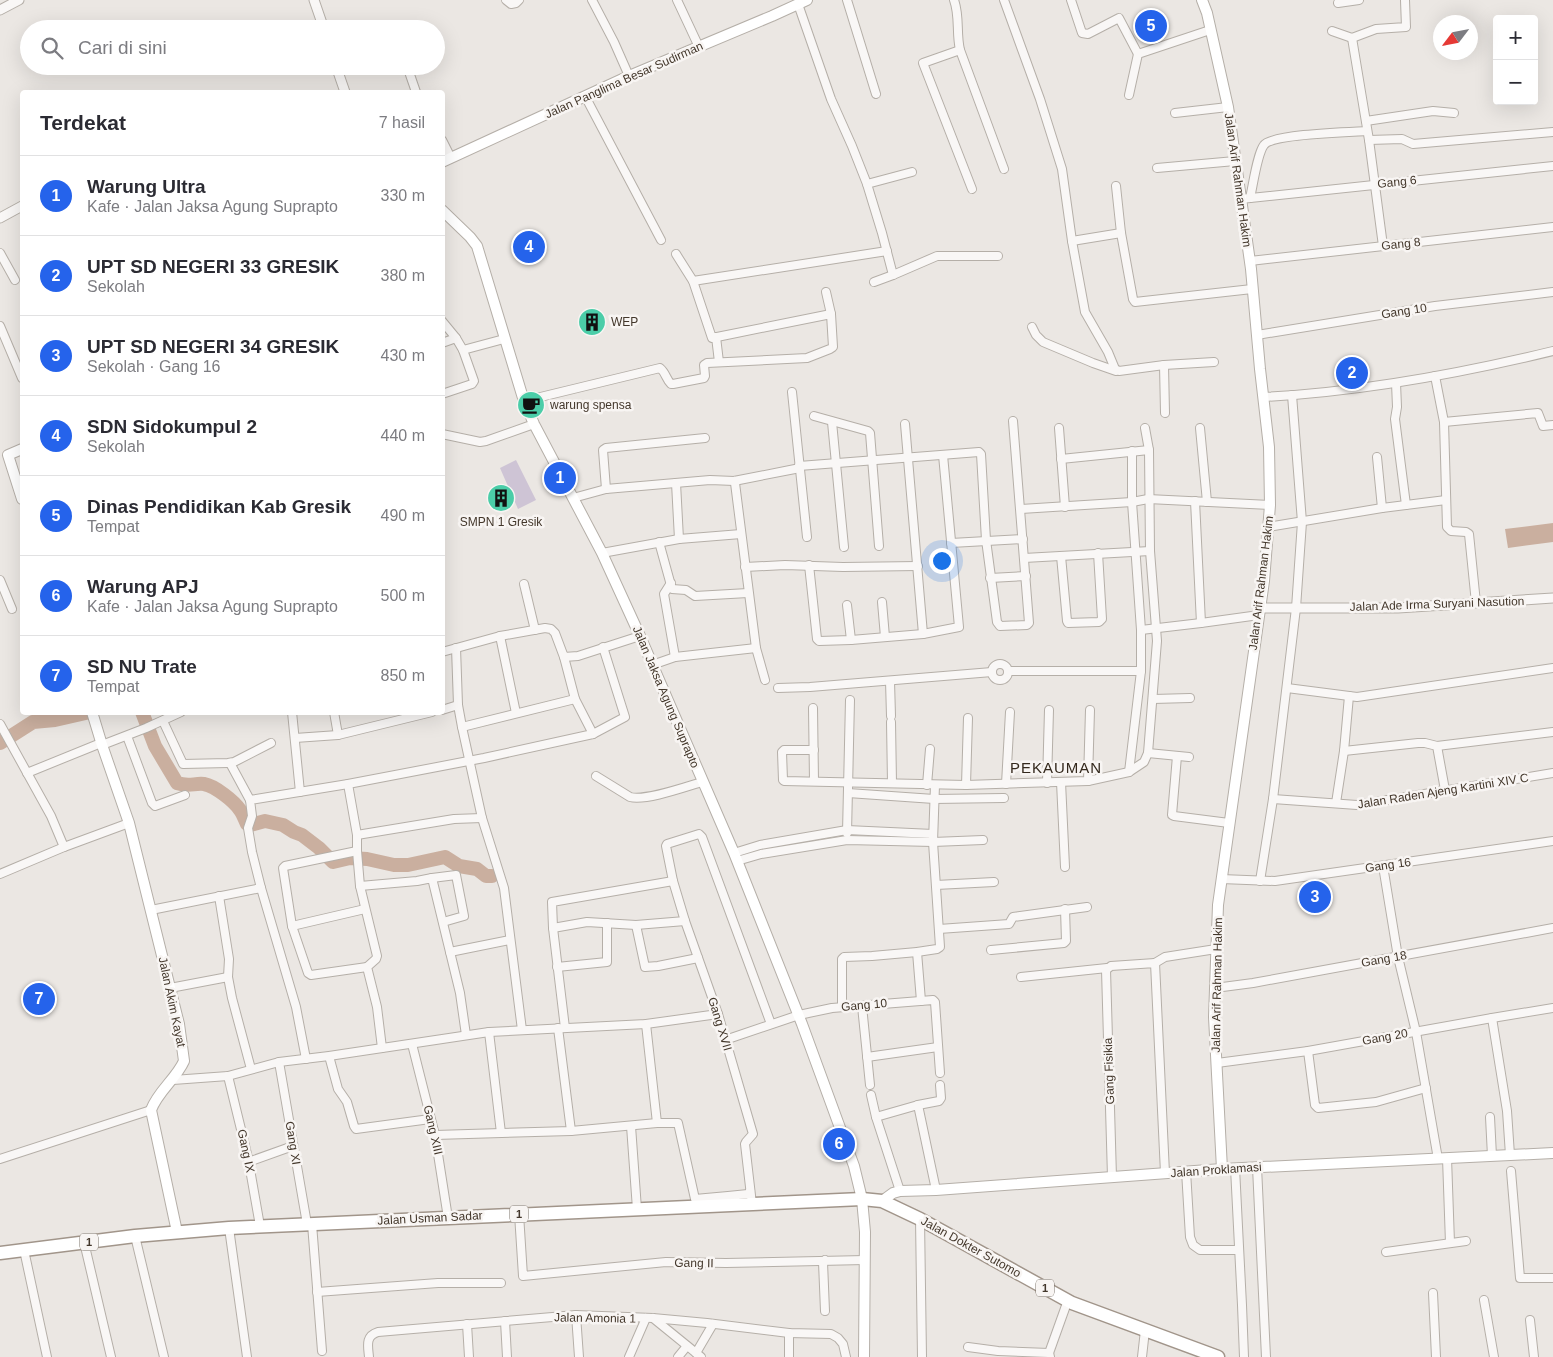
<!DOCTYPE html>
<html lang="id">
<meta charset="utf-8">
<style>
:root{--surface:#fff;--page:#f7f7f7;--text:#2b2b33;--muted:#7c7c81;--line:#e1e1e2;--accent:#2563eb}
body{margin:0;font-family:Arial,sans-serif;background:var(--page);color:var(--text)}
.controls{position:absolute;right:15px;top:15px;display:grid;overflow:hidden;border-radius:5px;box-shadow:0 5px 20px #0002}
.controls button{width:45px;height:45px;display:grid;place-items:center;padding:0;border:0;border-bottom:1px solid var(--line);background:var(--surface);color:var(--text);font:25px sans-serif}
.compass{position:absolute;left:1433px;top:15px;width:45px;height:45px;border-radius:50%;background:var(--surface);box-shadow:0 5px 20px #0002;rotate:238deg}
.you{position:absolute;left:941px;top:560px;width:18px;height:18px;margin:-12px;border:4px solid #fff;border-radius:50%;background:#1a73e8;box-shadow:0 0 0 8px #1a73e833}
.badge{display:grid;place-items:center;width:32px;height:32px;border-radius:50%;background:var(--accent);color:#fff;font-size:16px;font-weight:700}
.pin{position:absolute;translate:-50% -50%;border:2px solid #fff;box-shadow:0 1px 5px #0006}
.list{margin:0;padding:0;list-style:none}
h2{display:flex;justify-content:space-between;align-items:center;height:65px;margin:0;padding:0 20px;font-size:21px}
h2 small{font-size:16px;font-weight:400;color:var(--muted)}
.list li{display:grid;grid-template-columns:32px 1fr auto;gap:15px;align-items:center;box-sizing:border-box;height:80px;padding:0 20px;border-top:1px solid var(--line)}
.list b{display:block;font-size:19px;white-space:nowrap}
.list p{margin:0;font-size:16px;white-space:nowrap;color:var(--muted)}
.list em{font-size:16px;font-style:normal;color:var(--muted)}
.icon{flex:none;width:28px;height:28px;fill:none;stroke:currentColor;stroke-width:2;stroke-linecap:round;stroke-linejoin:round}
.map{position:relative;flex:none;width:1553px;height:1357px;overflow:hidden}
.search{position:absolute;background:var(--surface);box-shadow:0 5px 20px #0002;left:20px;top:20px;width:425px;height:55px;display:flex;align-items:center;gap:12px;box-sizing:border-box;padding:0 18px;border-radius:28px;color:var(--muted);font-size:19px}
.panel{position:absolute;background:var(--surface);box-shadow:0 5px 20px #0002;left:20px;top:90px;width:425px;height:625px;border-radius:5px}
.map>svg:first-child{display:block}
</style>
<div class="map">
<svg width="1553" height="1357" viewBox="0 0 1553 1357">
<rect width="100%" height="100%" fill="#ebe7e3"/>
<path fill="#cec4d5" d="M 516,460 L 536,500 L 518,509 L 500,468 Z"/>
<path fill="#caaf9f" d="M 1553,523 L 1553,542 L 1508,548 L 1505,529 Z"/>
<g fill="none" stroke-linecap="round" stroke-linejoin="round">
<g stroke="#caaf9f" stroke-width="14">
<path d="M 142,712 L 155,746 L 177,783 C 189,787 194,783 204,784 C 215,786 234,801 240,810 C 243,814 245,820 247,824 L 250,825 L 265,821 L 283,825 L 294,832 L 302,835 L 319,848 L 333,862 L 350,858 L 367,859 L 394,865 L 408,865 L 445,857 L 459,866 L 477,869 L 486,876 L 492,876"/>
<path d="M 0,743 L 33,722 L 55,720 L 90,712"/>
</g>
<g stroke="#b5afa8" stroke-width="10">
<g id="minor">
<path d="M 506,0 L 511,4 L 516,3 L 519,0"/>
<path d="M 592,0 L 614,42 L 629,76"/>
<path d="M 677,0 L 699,47"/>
<path d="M 847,0 L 876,94"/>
<path d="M 954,0 C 960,16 956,33 960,50 L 1004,169"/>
<path d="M 1004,0 L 1040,99 L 1062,169 L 1072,241 L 1085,312 L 1108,352 L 1115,369 L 1119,371 L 1164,365 L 1214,362"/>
<path d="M 1071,0 L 1082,33 L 1088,34 L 1119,18 L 1138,54"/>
<path d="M 1338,3 L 1359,0"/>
<path d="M 798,4 L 831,99 L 852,146 L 867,184 L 882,233 L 893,275"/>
<path d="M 1332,31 L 1352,38 L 1376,29 L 1406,27 L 1405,0"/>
<path d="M 1352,38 L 1369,140 L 1383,246"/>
<path d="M 960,50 L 923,63 L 972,189"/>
<path d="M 407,66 L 416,92"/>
<path d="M 1129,95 L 1138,54 L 1210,30"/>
<path d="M 585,96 L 661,240"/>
<path d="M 1175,113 L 1228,107"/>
<path d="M 1366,121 L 1433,111 L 1454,113"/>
<path d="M 442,140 L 451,158"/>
<path d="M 1369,140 L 1402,139 L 1413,144 L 1553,132"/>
<path d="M 1157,168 L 1235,161"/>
<path d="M 867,184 L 912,172"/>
<path d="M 1116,186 L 1121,233 L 1133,299 L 1135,302 L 1252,289"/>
<path d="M 1250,198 C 1253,186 1257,154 1264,145 C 1272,134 1350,132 1367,131"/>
<path d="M 1241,199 L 1553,166"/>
<path d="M 1072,241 L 1121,233"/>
<path d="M 0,253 L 15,280"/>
<path d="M 1250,261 L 1553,227"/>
<path d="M 693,281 L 887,251"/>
<path d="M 874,282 L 893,275 L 937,256 L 998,256"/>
<path d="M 826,292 L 831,314"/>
<path d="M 442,321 L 456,338 L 463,350 L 474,381 L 472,384 L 442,394"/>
<path d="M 0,326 L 22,378"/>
<path d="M 1032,327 L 1036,335 L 1043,342 L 1093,363 L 1116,371"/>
<path d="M 1257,335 L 1435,306 L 1553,292"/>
<path d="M 716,337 L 719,362"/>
<path d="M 442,343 L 456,338"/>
<path d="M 463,350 L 504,339"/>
<path d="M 1164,365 L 1165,413"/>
<path d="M 1435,376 L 1444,422 L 1447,527 L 1451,531 L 1466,532 L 1469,534 L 1476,603"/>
<path d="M 1396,383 L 1397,407 L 1395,419 L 1406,505"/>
<path d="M 792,392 L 807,537"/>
<path d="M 1263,397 C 1361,392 1458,374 1553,351"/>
<path d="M 524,401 L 660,368 C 666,373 666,379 671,384 L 673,384 L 704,378 L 705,376 L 704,365 L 707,363 L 807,358 L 830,349 L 833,347 L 831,314 L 712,338 L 693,281 L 676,254"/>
<path d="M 814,416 L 868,431 L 870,433 L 879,546"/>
<path d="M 832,422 L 844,547"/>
<path d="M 1444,422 L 1538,413 L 1543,426 L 1553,425"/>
<path d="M 905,424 L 923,634"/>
<path d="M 1059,428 L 1065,507"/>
<path d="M 1200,428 L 1207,502"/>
<path d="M 442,434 L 480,442 L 486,441 L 534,424"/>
<path d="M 1377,457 L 1382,508"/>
<path d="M 1061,459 L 1149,450"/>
<path d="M 799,466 L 979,452 L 981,454 L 986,540 L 997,622 L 1000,626 L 1027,625 L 1029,623 L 1013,421"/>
<path d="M 734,481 L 735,483 L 756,648 L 765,680"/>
<path d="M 676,483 L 679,539"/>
<path d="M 606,489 L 603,450 L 606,448 L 705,438"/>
<path d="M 573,498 L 606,489 L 710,480 L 734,481 L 800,468"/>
<path d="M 1195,501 L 1201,623"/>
<path d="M 1021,509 L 1132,502 L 1148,499 L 1270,505"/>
<path d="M 1268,527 L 1382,508 L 1446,500"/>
<path d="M 659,542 L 672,589 L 686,590 L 695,596 L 748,593"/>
<path d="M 951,543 L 1023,539"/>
<path d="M 602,553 L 679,539 L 741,534"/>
<path d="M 1061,556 L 1067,621 L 1068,623 L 1099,622 L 1102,619 L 1098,553"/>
<path d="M 1024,558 L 1150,551"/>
<path d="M 809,565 L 817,639 L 819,641 L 851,640 L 923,634 L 959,627 L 943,455"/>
<path d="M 745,567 L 785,565 L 843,567 L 918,566"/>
<path d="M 990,578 L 1026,576"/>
<path d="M 0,580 L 12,609"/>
<path d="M 671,583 L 664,594 L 675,657"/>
<path d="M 524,584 L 535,630"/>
<path d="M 882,602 L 885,637"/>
<path d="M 847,605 L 851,640"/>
<path d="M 1141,630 L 1201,623 L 1259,615"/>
<path d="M 500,636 L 516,713"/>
<path d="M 456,648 L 458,705 L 462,727 L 482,818 L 504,888 L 522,1030"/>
<path d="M 442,652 L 500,636 L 545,628 L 551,629 L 555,633 L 564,657 L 578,656 L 640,636"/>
<circle cx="1000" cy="672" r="8"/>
<path d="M 652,665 L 675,657 L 756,648"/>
<path d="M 1009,671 L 1141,671"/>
<path d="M 890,681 L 891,716"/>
<path d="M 778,688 L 810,687 L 992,672"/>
<path d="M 1287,688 L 1357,697 L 1553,668"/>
<path d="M 1153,699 L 1190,698"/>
<path d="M 813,708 L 814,781"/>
<path d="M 442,710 L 458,705"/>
<path d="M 292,712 L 300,792"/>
<path d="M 334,712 L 338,735"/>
<path d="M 163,721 L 183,764 L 228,763 L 234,762 L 271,743"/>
<path d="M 891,722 L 892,783"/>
<path d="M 0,724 L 51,816 L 64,847"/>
<path d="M 462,727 L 575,699 L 564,657"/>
<path d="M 593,734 L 625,717 L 603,647"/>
<path d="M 127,736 L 152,803 L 155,806 L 185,795"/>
<path d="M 295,738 L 338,735 L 432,712"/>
<path d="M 102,745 L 146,728 L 181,712"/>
<path d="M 1437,746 L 1553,732"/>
<path d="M 814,750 L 784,750 L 782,752 L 783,780 L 784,781 L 966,785 L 1088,781 L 1129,772 L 1144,762 L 1148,753 L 1157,641 L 1150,551 L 1149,450 L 1145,428"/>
<path d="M 1344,751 L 1418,743 L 1425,743 L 1437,746 L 1445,790"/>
<path d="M 1148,753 L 1189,757"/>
<path d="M 1177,756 L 1172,815 L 1174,816 L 1229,823"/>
<path d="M 230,763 L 250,800"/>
<path d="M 1129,772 L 1141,671 L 1141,630 L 1132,502 L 1132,451"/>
<path d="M 27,773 L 101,743"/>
<path d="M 596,776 L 630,797 C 646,801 685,787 702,782"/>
<path d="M 1088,781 L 1090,710"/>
<path d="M 1061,782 L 1065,867"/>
<path d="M 1047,783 L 1049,710"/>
<path d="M 348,784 L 357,835 L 357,851 L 360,886 L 377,956 L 376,959 L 367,967 L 377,1007 L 382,1048"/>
<path d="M 1006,784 L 1010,712"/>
<path d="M 927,785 L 930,749"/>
<path d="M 966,785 L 968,718"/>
<path d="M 848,793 L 934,799 L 1004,798"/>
<path d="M 1273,799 L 1357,805 L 1553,773"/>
<path d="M 1336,803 L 1344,751 L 1349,696"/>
<path d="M 847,833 L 850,700"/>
<path d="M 357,835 L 454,819 L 482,818"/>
<path d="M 357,851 L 285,866 L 283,868 L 292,926 L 308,973 L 311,975 L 367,967"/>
<path d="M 734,853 L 760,845 L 847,830 L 933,834"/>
<path d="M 737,861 L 761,854 L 847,840 L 933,842 L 983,840"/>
<path d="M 1383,866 L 1398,957 L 1416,1032 L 1438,1159"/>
<path d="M 0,874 L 64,847 L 129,823"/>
<path d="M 432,878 L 456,875 L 464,916 L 443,922"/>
<path d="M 1221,879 L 1275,881 L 1553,841"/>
<path d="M 1260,881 L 1273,799 L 1296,608 L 1302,522 L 1292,395"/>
<path d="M 936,885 L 994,882"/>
<path d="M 360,886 L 417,881 L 432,878 L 460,993 L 466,1035"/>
<path d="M 219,896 L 229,959 L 228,977 L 232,998 L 251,1069"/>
<path d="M 151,910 L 261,888"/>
<path d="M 636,925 L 645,967 L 658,966 L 698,958"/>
<path d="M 292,926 L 365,909"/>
<path d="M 553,928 L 587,922 L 636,925 L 685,921"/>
<path d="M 939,929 L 1009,924 L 1013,917 L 1087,907"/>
<path d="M 991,950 L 1064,943 L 1066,941 L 1065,909"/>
<path d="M 450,952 L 510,940"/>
<path d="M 917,952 L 921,1001"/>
<path d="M 1155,963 L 1165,957 L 1216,949"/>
<path d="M 557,967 L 607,962 L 607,923"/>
<path d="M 1021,977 L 1107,968"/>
<path d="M 170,988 L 228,977"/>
<path d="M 1215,988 L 1253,983 L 1553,928"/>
<path d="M 862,1006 L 870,1085"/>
<path d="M 842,1007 L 842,959 L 844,957 L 872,956 L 917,952 L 937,949 L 940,947 L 933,842 L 935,785"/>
<path d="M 1492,1018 L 1507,1111 L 1510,1155"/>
<path d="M 646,1024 L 657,1123"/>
<path d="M 558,1028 L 571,1131"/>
<path d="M 565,1028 L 553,928 L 552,902 L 673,881"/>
<path d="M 489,1032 L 501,1133"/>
<path d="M 725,1040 L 799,1015 L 832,1008 L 933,1000 L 935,1002 L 940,1073"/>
<path d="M 412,1044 L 435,1135 L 448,1218"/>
<path d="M 1308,1051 L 1315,1105 L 1318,1108 L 1376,1102 L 1426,1088"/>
<path d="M 329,1056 L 338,1089 L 347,1102 L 354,1126 L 356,1129 L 430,1119"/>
<path d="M 867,1057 L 938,1047"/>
<path d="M 306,1059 L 296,1007 L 261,888 L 252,852 L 248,828 L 252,816 L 250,800 L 348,784 L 484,758 L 593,734 L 575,699"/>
<path d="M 279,1062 L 307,1224"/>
<path d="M 1217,1063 L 1308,1051 L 1492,1018 L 1553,1008"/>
<path d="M 228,1076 L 248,1158 L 260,1226"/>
<path d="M 173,1080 L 228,1076 L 279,1062 L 329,1056 L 489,1032 L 646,1024 L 718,1014"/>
<path d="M 871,1095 L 876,1117 L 900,1191"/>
<path d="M 918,1105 L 936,1190"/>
<path d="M 876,1117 L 918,1105 L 939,1101 L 941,1098 L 940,1085"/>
<path d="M 1490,1117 L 1492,1156"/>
<path d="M 631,1126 L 637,1209"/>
<path d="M 435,1135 L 571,1131 L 657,1123 L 678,1123 L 695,1199 L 728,1196 L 748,1194 L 750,1191"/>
<path d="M 248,1158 L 251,1161 L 293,1146"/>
<path d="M 1447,1158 L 1450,1243"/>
<path d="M 0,1159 L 151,1110"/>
<path d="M 1257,1167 L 1266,1357"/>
<path d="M 1235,1168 L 1242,1305 L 1244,1357"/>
<path d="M 1186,1171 L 1190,1237 L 1193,1245 L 1200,1250 L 1239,1250"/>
<path d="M 1511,1171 L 1520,1278 L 1553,1278"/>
<path d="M 1112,1177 L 1106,970 L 1111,966 L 1155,963 L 1165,1173"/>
<path d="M 752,1204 L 745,1144 L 746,1142 L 753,1134 L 718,1014 L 685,921 L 673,881 L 666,846 L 667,844 L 699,834 L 702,837 L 771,1024"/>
<path d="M 519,1214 L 523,1276 L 666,1262 L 726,1263 L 865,1260"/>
<path d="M 920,1219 L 922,1357"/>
<path d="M 312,1224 L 322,1351"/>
<path d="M 229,1228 L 247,1357"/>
<path d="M 135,1236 L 164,1357"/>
<path d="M 84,1242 L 111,1357"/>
<path d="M 24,1250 L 47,1357"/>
<path d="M 1386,1252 L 1466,1241"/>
<path d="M 317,1292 L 438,1283 L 501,1283"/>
<path d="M 1433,1293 L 1436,1357"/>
<path d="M 1484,1300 L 1494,1357"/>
<path d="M 825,1311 L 823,1262 L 825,1260"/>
<path d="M 576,1315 L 579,1357"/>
<path d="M 653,1318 L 701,1357"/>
<path d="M 1530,1320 L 1534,1357"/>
<path d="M 505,1321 L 507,1357"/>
<path d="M 467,1324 L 469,1357"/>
<path d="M 789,1333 L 789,1357"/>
<path d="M 968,1347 L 998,1351 L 1049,1353 L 1050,1357"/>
<path d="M 696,1353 L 713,1324"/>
<path d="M 1049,1353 L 1068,1300"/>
<path d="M 369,1357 C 368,1346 365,1336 378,1332 L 576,1315 L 653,1318 L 707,1323 L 789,1333 L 831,1334 L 838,1338 L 843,1344 L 846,1357"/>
<path d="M 629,1357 L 646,1318"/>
<path d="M 678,1357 L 687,1346"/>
<path d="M 1142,1357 L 1145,1330"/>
</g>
</g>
<g stroke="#b5afa8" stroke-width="11">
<g id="tertiary">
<path d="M 314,0 L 324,29"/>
<path d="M 0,10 L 19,0"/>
<path d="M 336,66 L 345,92"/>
<path d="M 0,218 L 22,206"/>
<path d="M 1260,608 L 1398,608 L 1553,598"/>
</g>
</g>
<g stroke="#b5afa8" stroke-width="12">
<g id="secondary">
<path d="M 1202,0 L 1207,13 L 1228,107 L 1251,269 L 1260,369 L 1269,447 L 1270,505 L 1264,581 L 1218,905 L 1214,1017 L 1222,1169"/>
<path d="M 442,162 L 629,76 L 772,16 L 807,0"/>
<path d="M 442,210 L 470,237 L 477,246 L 523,398 L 534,424 L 602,553 L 640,636 L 734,853 L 802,1024 L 854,1166 L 862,1199 L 865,1232 L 864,1357"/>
<path d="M 22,449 L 8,455 L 22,499"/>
<path d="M 92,712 L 102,745 L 129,823 L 179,1024 L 184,1061 C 176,1079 158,1091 151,1110 L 177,1232"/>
<path d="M 882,1201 L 893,1193 L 900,1191 L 936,1190 L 1222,1169 L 1553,1153"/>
</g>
</g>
<g stroke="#a1958a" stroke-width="15">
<path id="trunk" d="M 0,1253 L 135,1236 L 229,1228 L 862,1199 L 882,1201 L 920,1219 L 1072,1303 L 1218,1357"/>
</g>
<use href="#minor" stroke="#f9f7f6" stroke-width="8"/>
<use href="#tertiary" stroke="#f9f7f6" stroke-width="9"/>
<use href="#secondary" stroke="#fff" stroke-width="10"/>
<use href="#trunk" stroke="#fff" stroke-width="12"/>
</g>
<defs>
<g id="building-disc" transform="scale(1.4375)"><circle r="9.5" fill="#4bcda8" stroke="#f8f5f3"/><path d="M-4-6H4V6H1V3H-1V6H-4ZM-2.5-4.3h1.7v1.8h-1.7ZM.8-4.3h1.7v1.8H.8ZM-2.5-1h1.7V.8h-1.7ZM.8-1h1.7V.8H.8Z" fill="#111"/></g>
<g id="cafe-disc" transform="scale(1.4375)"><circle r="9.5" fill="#4bcda8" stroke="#f8f5f3"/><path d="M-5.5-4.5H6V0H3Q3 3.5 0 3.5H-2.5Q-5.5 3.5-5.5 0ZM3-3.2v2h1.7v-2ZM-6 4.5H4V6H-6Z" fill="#111"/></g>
</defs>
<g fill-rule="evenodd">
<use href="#building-disc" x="592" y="322"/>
<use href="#cafe-disc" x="531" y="405"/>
<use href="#building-disc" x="501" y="498"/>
</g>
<g text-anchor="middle" stroke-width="5" stroke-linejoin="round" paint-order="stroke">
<g fill="#f8f5f3" stroke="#797067" stroke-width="1">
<rect x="510" y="1205.5" width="18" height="17" rx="4"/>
<rect x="80" y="1233.5" width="18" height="17" rx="4"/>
<rect x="1036" y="1279.5" width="18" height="17" rx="4"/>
</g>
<g font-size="11" font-weight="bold" fill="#43372b">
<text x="519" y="1218">1</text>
<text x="89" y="1246">1</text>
<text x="1045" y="1292">1</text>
</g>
<g font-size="12" fill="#43372b" stroke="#f8f5f3">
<text transform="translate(624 80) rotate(-24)" y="4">Jalan Panglima Besar Sudirman</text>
<text transform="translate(1238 180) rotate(82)" y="4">Jalan Arif Rahman Hakim</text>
<text transform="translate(1397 182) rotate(-6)" y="4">Gang 6</text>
<text transform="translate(1401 244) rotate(-6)" y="4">Gang 8</text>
<text transform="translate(1404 311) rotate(-9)" y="4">Gang 10</text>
<text transform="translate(1261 583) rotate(-83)" y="4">Jalan Arif Rahman Hakim</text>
<text transform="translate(1437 604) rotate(-2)" y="4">Jalan Ade Irma Suryani Nasution</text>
<text transform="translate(666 697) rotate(67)" y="4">Jalan Jaksa Agung Suprapto</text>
<text transform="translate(1443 791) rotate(-9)" y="4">Jalan Raden Ajeng Kartini XIV C</text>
<text transform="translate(1388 865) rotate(-8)" y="4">Gang 16</text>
<text transform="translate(1384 959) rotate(-10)" y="4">Gang 18</text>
<text transform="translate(1217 985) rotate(-89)" y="4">Jalan Arif Rahman Hakim</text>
<text transform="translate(172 1002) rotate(78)" y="4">Jalan Akim Kayat</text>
<text transform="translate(864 1005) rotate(-5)" y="4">Gang 10</text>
<text transform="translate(720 1024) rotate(73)" y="4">Gang XVII</text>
<text transform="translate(1385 1037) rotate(-10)" y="4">Gang 20</text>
<text transform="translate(1109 1071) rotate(-92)" y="4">Gang Fisikia</text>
<text transform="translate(433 1130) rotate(77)" y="4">Gang XIII</text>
<text transform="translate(293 1143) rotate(81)" y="4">Gang XI</text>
<text transform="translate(246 1151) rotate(78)" y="4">Gang IX</text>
<text transform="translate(1216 1170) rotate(-4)" y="4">Jalan Proklamasi</text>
<text transform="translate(430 1218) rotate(-3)" y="4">Jalan Usman Sadar</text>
<text transform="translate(971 1247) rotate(29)" y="4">Jalan Dokter Sutomo</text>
<text transform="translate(694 1263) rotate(1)" y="4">Gang II</text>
<text transform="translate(595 1318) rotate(1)" y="4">Jalan Amonia 1</text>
</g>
<g font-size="12" fill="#43372b" stroke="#f8f5f3" text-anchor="start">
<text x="611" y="326">WEP</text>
<text x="550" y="409">warung spensa</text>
<text x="501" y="526" text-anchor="middle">SMPN 1 Gresik</text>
</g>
<g font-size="15" letter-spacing="1" fill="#34291d" stroke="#f8f5f3">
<text x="1056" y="773">PEKAUMAN</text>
</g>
</g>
</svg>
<div class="controls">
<button>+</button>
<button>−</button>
</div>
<svg class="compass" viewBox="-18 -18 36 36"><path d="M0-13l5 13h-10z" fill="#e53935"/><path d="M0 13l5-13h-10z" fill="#7c7c81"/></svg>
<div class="you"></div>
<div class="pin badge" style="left:560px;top:478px">1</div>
<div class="pin badge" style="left:1352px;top:373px">2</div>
<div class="pin badge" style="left:1315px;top:897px">3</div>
<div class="pin badge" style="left:529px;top:247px">4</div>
<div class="pin badge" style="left:1151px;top:26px">5</div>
<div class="pin badge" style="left:839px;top:1144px">6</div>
<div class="pin badge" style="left:39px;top:999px">7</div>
<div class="search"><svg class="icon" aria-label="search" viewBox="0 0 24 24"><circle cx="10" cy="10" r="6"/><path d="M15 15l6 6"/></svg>Cari di sini</div>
<section class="panel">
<h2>Terdekat<small>7 hasil</small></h2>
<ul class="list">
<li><span class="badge">1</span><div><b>Warung Ultra</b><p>Kafe · Jalan Jaksa Agung Suprapto</p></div><em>330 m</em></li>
<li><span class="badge">2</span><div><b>UPT SD NEGERI 33 GRESIK</b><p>Sekolah</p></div><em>380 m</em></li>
<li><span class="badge">3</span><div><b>UPT SD NEGERI 34 GRESIK</b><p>Sekolah · Gang 16</p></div><em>430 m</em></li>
<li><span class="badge">4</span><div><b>SDN Sidokumpul 2</b><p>Sekolah</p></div><em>440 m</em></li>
<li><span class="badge">5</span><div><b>Dinas Pendidikan Kab Gresik</b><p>Tempat</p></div><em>490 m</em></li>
<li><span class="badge">6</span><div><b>Warung APJ</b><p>Kafe · Jalan Jaksa Agung Suprapto</p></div><em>500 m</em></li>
<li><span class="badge">7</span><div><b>SD NU Trate</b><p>Tempat</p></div><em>850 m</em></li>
</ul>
</section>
</div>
